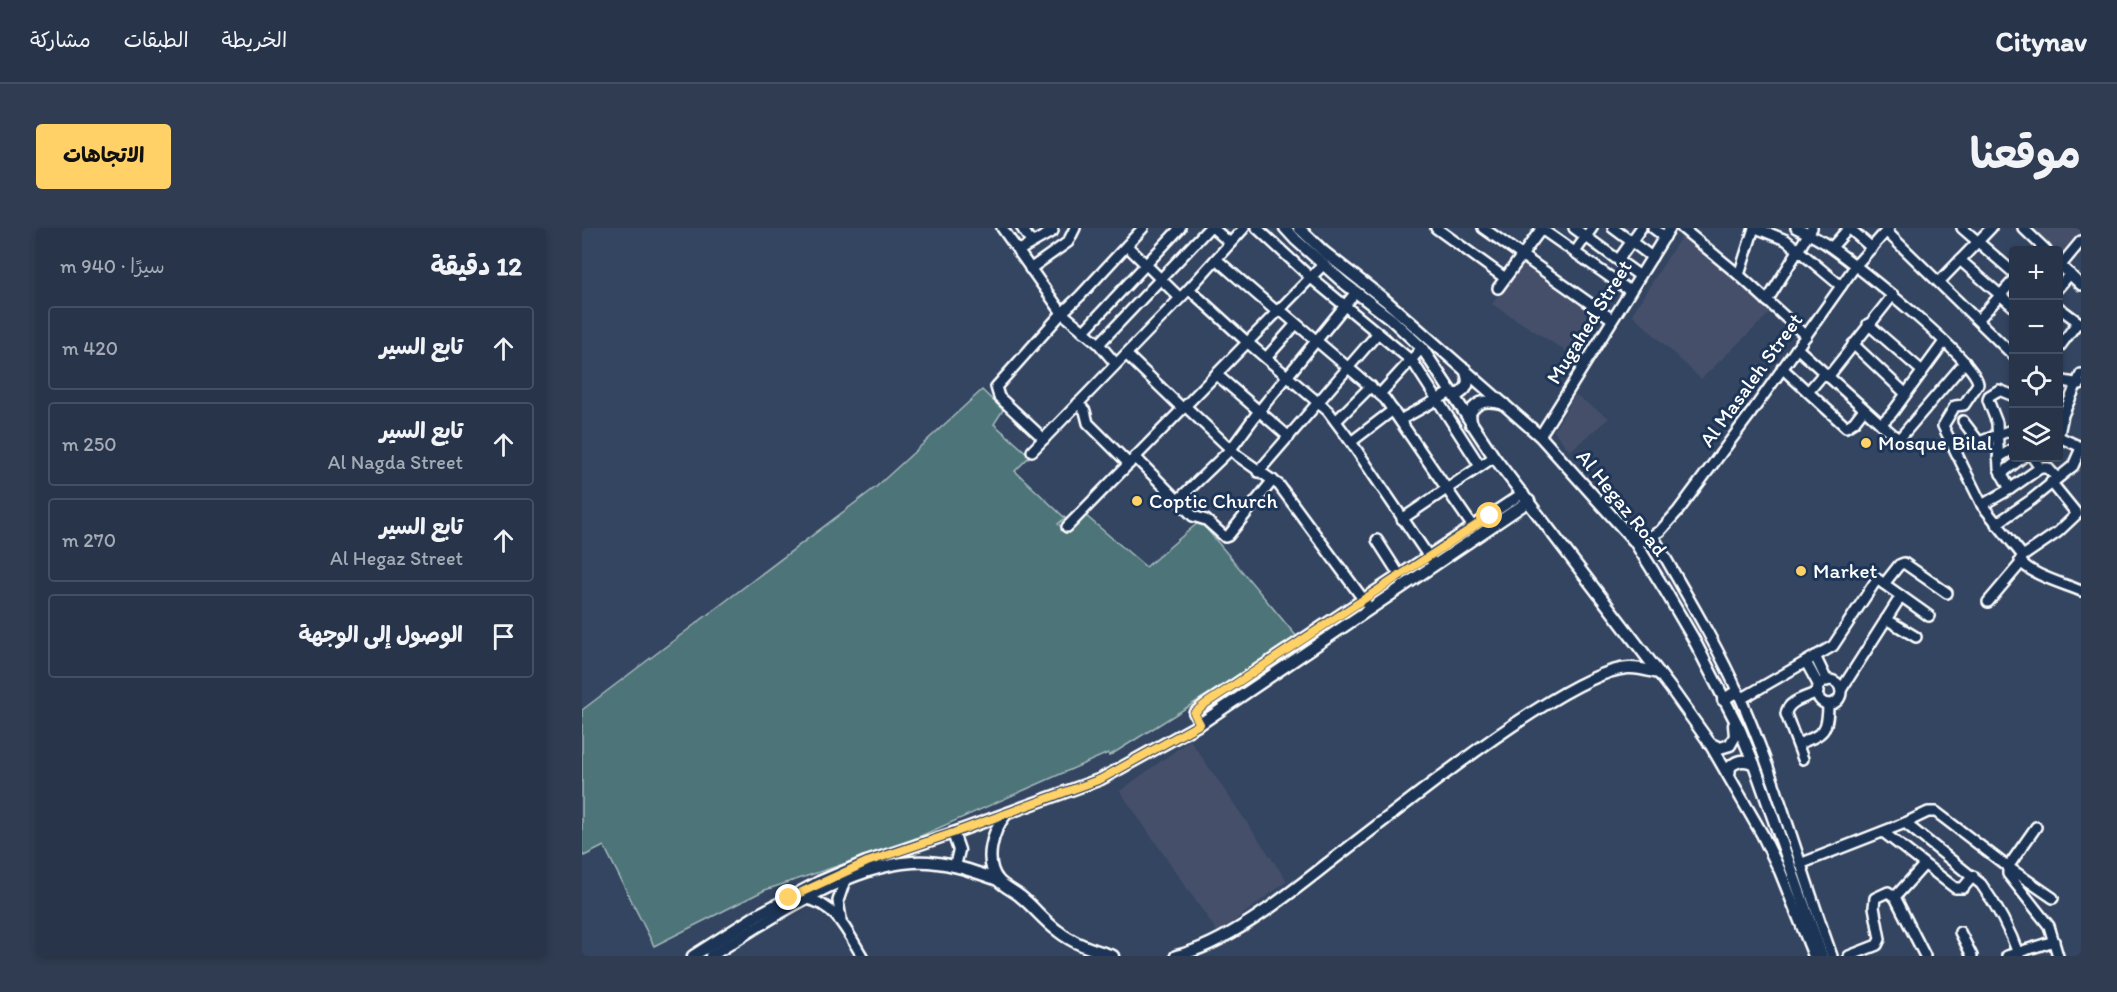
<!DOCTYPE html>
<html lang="ar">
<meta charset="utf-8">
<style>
:root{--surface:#27344a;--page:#2f3c51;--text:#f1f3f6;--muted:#a4aab5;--line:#434f62;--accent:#ffd166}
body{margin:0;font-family:Itim,"Playpen Sans Arabic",sans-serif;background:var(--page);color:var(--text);direction:rtl}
.controls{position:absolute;right:18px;top:18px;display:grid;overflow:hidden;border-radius:6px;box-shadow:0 3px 9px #0003}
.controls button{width:54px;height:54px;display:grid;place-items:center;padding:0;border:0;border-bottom:2px solid var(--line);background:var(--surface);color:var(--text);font:30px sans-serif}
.stop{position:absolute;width:18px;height:18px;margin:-14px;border:4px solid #ffd166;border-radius:50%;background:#fff}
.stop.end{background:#ffd166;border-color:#fff;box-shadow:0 2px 6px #0008}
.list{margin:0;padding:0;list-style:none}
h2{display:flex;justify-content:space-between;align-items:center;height:78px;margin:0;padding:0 24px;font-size:26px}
h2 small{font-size:20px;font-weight:400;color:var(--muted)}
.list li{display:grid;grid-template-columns:39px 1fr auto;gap:18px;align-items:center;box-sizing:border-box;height:84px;margin:0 12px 12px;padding:0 12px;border:2px solid var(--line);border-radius:6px}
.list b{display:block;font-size:22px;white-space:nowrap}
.list p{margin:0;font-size:20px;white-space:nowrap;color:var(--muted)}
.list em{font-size:20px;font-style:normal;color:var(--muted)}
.icon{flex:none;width:33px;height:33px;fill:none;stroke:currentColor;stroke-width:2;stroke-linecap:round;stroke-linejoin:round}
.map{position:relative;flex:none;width:1499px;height:728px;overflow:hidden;direction:ltr;border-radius:6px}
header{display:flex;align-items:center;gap:36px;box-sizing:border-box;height:84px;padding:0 30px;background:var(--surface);border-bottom:2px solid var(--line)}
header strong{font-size:28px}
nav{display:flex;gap:33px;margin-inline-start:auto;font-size:21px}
.intro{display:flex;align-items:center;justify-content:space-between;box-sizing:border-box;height:144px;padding:0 36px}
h1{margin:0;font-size:42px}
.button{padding:15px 27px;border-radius:6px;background:var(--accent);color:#111;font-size:21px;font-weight:700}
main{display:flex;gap:36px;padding:0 36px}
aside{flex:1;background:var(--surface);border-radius:6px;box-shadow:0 3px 9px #0003}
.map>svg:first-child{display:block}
</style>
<header>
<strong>Citynav</strong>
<nav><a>الخريطة</a><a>الطبقات</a><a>مشاركة</a></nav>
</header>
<div class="intro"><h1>موقعنا</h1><a class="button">الاتجاهات</a></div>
<main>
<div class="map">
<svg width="1499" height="728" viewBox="0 0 1499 728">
<rect width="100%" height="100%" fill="#344562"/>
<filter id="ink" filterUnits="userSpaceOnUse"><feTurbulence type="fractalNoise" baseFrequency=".0167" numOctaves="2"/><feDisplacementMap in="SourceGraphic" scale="12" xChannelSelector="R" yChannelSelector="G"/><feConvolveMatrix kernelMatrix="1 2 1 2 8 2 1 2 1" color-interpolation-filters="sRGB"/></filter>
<g filter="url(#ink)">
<g fill="#44506a">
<path d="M 1448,0 L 1499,0 L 1499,9 L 1479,31 L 1477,29 L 1476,22 L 1470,22 Z"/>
<path d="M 1102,4 L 1188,85 L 1119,151 L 1050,86 Z"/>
<path d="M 937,33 L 1018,85 L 990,127 L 910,76 Z"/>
<path d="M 993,167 L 1027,190 L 988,223 L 972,203 Z"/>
<path d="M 608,512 L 705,653 L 636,705 L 538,563 Z"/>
</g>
<path fill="#4e7579" stroke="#a6babc" stroke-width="1.5" d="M 400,162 L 421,182 L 412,196 L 448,228 L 433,243 L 483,290 L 476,296 L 487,305 L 503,287 L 564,339 L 618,293 L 716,410 L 527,528 L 526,525 L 316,618 L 183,662 L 72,718 L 22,618 L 2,628 L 0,625 L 0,482 L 294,259 Z"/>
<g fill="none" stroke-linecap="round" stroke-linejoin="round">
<g stroke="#fff" stroke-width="14">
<g id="minor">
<path d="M 420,0 L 480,85 L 517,116 L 533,135"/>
<path d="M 440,0 L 449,14"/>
<path d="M 631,0 L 648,15"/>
<path d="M 675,0 L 728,49 L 831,134 L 898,238"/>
<path d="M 854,0 L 923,50"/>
<path d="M 901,0 L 1030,91"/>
<path d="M 958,0 L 1048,63"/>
<path d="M 992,0 L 1058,48"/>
<path d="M 1031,0 L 1070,29"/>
<path d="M 1071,0 L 1083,9"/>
<path d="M 1100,0 L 1157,47 L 1224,108"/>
<path d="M 1174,0 L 1204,12 L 1259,58"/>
<path d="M 1214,0 C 1227,6 1239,12 1250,20 C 1274,37 1396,133 1396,156 L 1382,177 L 1373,178 L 1361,198 L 1400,277 L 1441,328"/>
<path d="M 1267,0 L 1290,20"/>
<path d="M 1380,0 L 1432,45"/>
<path d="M 1441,0 L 1464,22"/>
<path d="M 1304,3 L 1432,128"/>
<path d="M 545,18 L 598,70"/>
<path d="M 1250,19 L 1267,0"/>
<path d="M 436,23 L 471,3"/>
<path d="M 993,24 L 1010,0"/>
<path d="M 634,31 L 694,83"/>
<path d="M 1037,31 L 1059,0"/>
<path d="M 1378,32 L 1432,79"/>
<path d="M 1476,35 L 1499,57"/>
<path d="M 1479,37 L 1499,13"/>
<path d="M 448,41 L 486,14 L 493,0"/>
<path d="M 1157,47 L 1172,0"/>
<path d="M 1357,54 L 1409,0"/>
<path d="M 916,60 L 960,0"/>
<path d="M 1476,60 L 1488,46"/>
<path d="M 607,61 L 665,114 L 746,183 L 769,214 L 849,332"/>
<path d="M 1185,73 L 1230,0"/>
<path d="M 1476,79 L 1499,96"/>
<path d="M 697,81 L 803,171 L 891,299"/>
<path d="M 1396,92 L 1432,52"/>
<path d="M 1286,96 L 1340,143"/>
<path d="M 501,104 L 598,0"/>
<path d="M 517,116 L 627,0"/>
<path d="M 1271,116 L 1323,165"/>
<path d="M 1476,117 L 1478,118 L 1496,94"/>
<path d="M 1215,120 L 1299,196 L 1310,185 L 1362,114"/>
<path d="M 544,126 L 600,180"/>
<path d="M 684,130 L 714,96"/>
<path d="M 1200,140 L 1264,199 L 1272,194 L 1282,181"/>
<path d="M 634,146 L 707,209"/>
<path d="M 1246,149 L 1311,67"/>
<path d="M 1476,152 L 1498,156"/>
<path d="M 1226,164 L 1242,145"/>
<path d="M 798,166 L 840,120"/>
<path d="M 496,175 L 503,183 L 506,195 L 547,236"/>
<path d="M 603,178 L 656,228 L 697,257 L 784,375"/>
<path d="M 818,192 L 869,164"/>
<path d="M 754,193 L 789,158"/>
<path d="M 1381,193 L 1397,214 L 1432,201"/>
<path d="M 1299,196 L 1315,210 L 1318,210 L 1383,134"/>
<path d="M 958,208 L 1088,0"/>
<path d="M 1477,209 L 1499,219"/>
<path d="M 1476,210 L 1481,187 L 1499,146"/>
<path d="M 462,211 L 417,169 L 414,159 L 480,85 L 498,68 L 561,0"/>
<path d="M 769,214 L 811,182"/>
<path d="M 450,223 L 607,61 L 662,0"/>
<path d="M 553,229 L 611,288 L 624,292 L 643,309 L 646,308 L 691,252"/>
<path d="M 1416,230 L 1432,220"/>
<path d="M 1451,230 L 1458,240 L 1466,240 L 1475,250"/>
<path d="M 676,244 L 796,105"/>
<path d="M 1419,246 L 1440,230"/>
<path d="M 1469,254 L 1495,286 L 1476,304 L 1441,328 L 1438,332 C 1446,346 1483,356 1499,363"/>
<path d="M 1428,261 L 1417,241 L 1415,195 L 1406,172 L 1407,168 L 1417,162 L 1432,168"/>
<path d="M 596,272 L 649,221 L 677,183 L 774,64"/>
<path d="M 1400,277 L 1428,261 L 1458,240"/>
<path d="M 820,291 L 912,229"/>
<path d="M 1414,296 L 1449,272 L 1491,238 L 1499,220"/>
<path d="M 485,299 L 742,36"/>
<path d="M 1071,308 C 1101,361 1133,413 1158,469 C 1195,553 1219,642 1250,728"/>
<path d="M 795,312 L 818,348"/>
<path d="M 1053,314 L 1062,312 L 1078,303 L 1096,283 L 1169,185 L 1274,37 L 1307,0"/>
<path d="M 1302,356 L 1317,337 L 1322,335 L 1365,365"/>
<path d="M 1406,374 L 1439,335"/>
<path d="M 1304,391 L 1334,409"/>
<path d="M 1233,428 L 1245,453"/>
<path d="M 1224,434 L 1237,458"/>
<circle cx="1247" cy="464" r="12"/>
<path d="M 1259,462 L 1319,368"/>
<path d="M 1159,471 L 1251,418 L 1295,351 L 1347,388"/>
<path d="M 618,496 L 612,485 L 623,476 L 941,265"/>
<path d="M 1216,516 C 1241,506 1246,505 1246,476"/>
<path d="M 1221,531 L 1204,486 C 1205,473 1225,469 1236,464"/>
<path d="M 1323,595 L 1346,584 L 1354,584 L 1426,639 L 1471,670"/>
<path d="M 1454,599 L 1426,639 L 1426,646 L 1467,698 L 1476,728"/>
<path d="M 1301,604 L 1373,660 L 1381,660 L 1391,648"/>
<path d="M 1218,636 L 1323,595 L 1399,656 C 1415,678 1428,702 1437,728"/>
<path d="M 1313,669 L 1343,728"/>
<path d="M 224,671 C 253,675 266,705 280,728"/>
<path d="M 259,691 L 256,673 L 263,652"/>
<path d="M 1378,704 L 1390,728"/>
<path d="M 1267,728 L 1295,717 L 1298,711 L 1292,679 L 1293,670 L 1306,664 L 1313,669 L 1342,637"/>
<path d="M 1425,728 L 1472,713"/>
</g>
</g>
<g stroke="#fff" stroke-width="15">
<g id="major">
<path d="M 703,0 L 714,12 L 762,55 L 809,91 L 840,120 L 912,229 L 1090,462 L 1127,514 L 1180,606 L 1198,643 L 1232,728"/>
<path d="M 717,0 L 742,24 L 803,72 L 958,208 L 1053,314 L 1083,362 L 1111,410 L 1158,502 L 1172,536 L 1240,728"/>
<path d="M 870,166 L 877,166 C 888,159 887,152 883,141"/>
<path d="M 889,196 L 888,185 C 896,171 908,172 922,176"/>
<path d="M 1141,472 L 1155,463"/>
<path d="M 1127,515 L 1138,520 L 1148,517 L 1153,508 L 1152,497"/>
<path d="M 1147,548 L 1148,539 C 1155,532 1163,531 1172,536"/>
<path d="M 424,586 C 411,602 401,633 416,652 C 421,658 432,663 438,668 C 452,679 462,693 476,703 C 492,716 512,722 531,728"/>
<path d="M 371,605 L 377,622 L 373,638"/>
<path d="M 111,728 L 177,686 L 237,654 L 284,634 L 371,605 L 519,551 L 618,496 L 947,273"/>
<path d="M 129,728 C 184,693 264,638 331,634 C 360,632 388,642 416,652"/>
<path d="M 594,728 C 646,716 707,666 749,633 C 816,582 881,529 951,484 C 973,470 1021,441 1046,440 C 1057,439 1067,443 1077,445"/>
</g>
</g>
<use href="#minor" stroke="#1d3557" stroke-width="9"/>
<use href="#major" stroke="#1d3557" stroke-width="10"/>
</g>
</g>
<g fill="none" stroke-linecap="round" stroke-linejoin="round" filter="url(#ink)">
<path stroke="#ffd166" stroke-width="8" d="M 207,670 L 285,634 L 371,605 L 519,551 L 618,496 L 612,485 L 623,476 L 908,288"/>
</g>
<g fill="#ffd166" stroke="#1d3557" stroke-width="2">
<circle cx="1284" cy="215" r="6"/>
<circle cx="555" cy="273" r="6"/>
<circle cx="1219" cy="343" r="6"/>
</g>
<g text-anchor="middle" stroke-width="6" stroke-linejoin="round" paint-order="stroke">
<g font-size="21" fill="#fff" stroke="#1d3557">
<text transform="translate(1007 94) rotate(-58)" y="7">Mugahed Street</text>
<text transform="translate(1169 152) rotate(-54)" y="7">Al Masaleh Street</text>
<text transform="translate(1040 275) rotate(51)" y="7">Al Hegaz Road</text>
</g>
<g font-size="21" fill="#fff" stroke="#1d3557" text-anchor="start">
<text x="1296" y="222">Mosque Bilal</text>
<text x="567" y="280">Coptic Church</text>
<text x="1231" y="350">Market</text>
</g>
</g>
</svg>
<div class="controls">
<button>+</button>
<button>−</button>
<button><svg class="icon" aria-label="locate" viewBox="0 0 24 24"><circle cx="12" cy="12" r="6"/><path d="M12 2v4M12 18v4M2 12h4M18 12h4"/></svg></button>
<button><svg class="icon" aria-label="layers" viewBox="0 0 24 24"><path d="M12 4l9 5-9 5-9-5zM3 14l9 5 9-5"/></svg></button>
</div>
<div class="stop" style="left:908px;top:288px"></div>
<div class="stop end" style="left:207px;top:670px"></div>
</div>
<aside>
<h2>12 دقيقة<small>سيرًا · 940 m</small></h2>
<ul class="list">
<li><svg class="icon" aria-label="ahead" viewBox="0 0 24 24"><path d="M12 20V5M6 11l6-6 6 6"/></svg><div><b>تابع السير</b></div><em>420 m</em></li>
<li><svg class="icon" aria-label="ahead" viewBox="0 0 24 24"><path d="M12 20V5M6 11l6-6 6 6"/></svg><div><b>تابع السير</b><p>Al Nagda Street</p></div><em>250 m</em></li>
<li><svg class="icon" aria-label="ahead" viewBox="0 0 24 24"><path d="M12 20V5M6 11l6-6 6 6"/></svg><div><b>تابع السير</b><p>Al Hegaz Street</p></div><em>270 m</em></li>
<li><svg class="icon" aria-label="arrive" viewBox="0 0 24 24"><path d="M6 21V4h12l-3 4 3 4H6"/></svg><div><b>الوصول إلى الوجهة</b></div></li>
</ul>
</aside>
</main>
